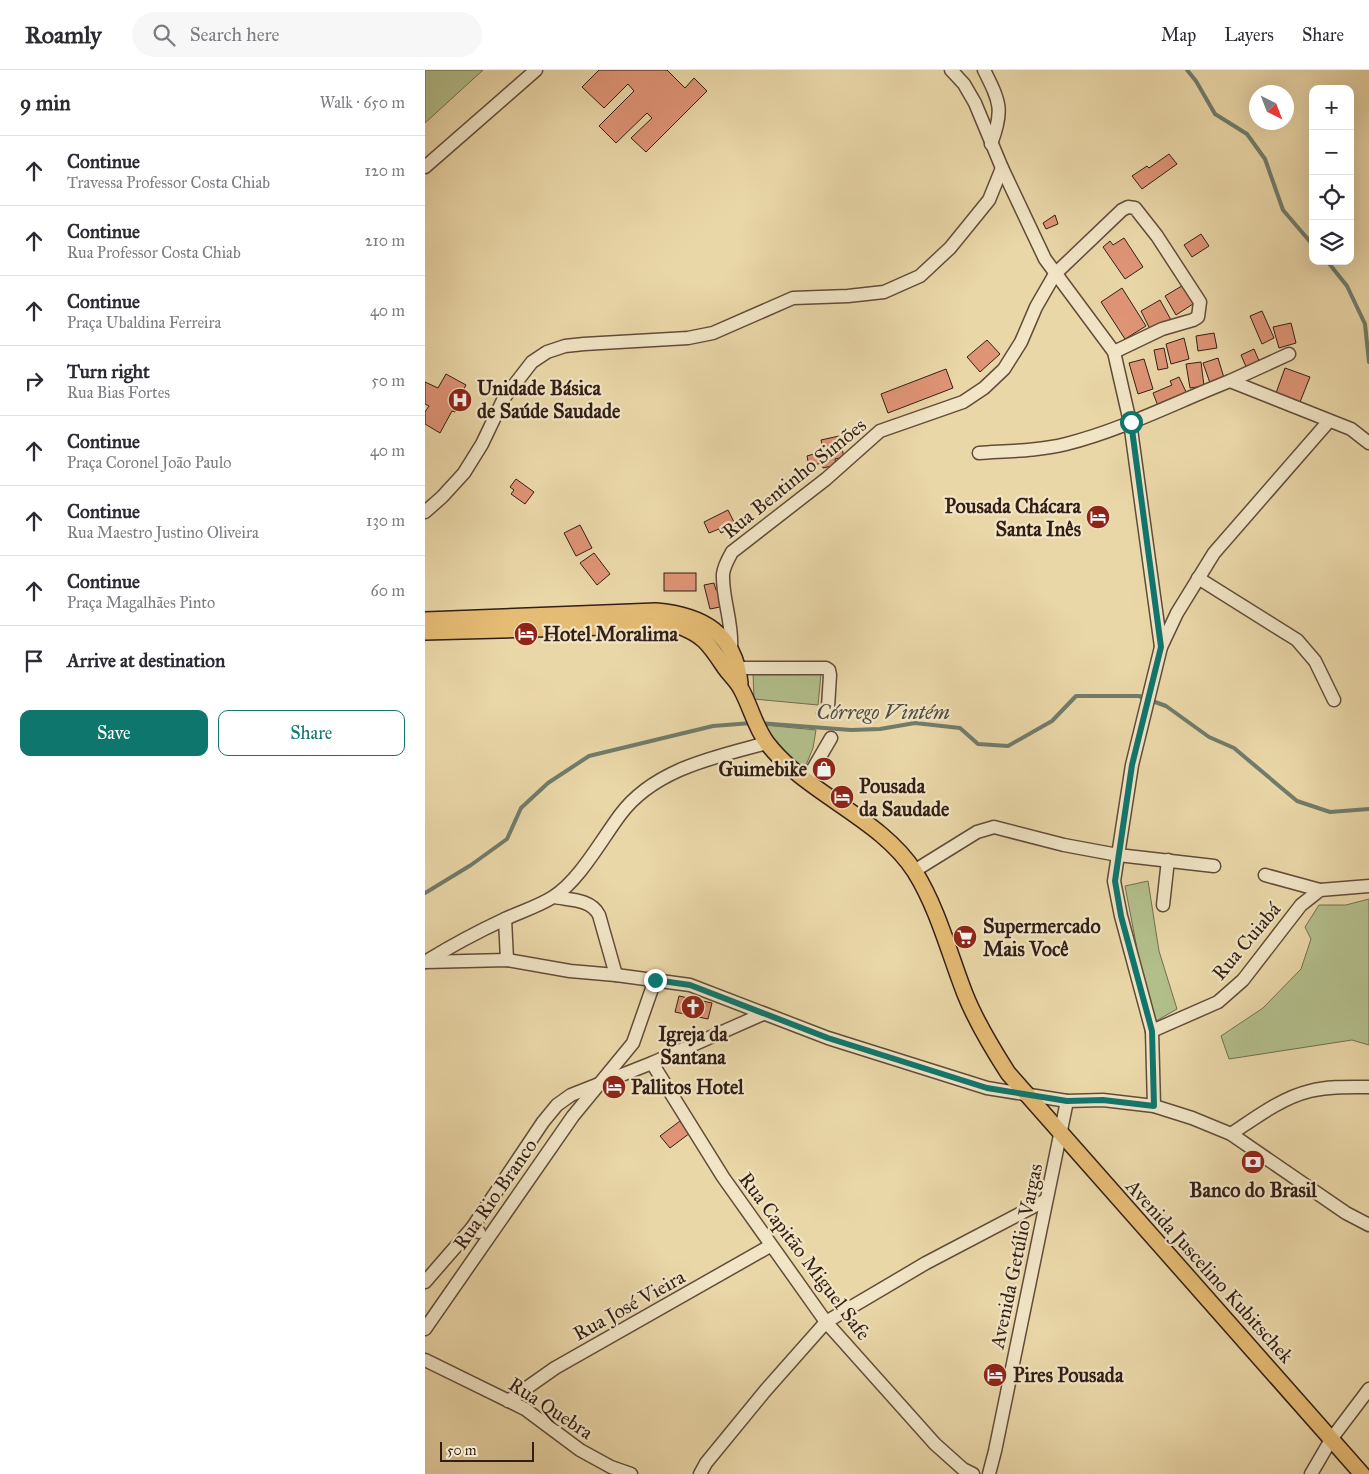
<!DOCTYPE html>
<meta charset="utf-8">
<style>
:root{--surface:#fff;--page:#f7f7f7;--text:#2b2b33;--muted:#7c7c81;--line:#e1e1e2;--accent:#0f766e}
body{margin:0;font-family:"IM FELL Great Primer",serif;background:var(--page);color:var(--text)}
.controls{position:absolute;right:15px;top:15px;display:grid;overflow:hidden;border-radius:10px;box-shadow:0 5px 20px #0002}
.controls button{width:45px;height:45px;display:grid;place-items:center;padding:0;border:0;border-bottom:1px solid var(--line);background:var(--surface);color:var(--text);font:25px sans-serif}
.compass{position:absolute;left:824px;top:15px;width:45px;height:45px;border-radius:50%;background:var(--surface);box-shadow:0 5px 20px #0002;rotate:138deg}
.scale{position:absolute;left:15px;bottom:12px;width:94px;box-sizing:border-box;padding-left:5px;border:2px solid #331e16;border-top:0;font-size:14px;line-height:18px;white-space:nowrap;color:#331e16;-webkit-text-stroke:4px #f1e5c6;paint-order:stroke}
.stop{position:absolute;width:15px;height:15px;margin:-11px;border:4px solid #0f766e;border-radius:50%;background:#fff}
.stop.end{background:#0f766e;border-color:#fff;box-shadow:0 1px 5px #0008}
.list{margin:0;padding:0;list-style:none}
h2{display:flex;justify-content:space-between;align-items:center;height:65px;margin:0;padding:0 20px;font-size:21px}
h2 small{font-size:16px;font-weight:400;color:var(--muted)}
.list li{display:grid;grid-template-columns:32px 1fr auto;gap:15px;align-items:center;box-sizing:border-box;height:70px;padding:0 20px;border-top:1px solid var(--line)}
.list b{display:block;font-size:19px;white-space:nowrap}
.list p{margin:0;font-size:16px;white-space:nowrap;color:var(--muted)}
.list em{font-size:16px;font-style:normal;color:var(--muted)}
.actions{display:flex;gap:10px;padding:15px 20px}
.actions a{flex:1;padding:11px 0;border:1px solid var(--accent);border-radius:10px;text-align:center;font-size:18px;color:var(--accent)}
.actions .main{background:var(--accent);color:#fff}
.icon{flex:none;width:28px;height:28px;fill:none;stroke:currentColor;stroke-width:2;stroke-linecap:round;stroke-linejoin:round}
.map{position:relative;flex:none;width:944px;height:1404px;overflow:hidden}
header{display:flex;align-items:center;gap:30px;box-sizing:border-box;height:70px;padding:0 25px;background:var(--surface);border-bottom:1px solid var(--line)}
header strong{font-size:24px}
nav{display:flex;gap:28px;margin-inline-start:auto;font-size:18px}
.search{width:350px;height:45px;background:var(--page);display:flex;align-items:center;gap:12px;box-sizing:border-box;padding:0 18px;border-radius:28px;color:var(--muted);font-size:19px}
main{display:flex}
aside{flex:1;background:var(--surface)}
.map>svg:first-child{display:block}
</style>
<header>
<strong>Roamly</strong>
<div class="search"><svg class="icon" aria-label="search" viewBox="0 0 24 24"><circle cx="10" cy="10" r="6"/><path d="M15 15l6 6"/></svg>Search here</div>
<nav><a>Map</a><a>Layers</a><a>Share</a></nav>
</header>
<main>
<aside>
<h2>9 min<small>Walk · 650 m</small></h2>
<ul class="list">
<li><svg class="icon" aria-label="ahead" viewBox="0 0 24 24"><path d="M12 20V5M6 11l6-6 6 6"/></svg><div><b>Continue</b><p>Travessa Professor Costa Chiab</p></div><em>120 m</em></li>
<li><svg class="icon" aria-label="ahead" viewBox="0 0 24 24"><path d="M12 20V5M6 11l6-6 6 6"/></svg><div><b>Continue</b><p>Rua Professor Costa Chiab</p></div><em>210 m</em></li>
<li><svg class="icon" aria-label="ahead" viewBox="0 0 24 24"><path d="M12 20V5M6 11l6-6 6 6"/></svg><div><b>Continue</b><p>Praça Ubaldina Ferreira</p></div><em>40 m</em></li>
<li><svg class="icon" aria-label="right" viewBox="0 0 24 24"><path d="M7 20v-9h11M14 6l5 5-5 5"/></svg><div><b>Turn right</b><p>Rua Bias Fortes</p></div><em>50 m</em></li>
<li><svg class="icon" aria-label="ahead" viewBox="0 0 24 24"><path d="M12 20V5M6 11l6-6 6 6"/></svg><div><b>Continue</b><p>Praça Coronel João Paulo</p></div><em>40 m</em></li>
<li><svg class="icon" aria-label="ahead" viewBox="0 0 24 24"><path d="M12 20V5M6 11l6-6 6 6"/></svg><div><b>Continue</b><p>Rua Maestro Justino Oliveira</p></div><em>130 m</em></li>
<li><svg class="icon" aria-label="ahead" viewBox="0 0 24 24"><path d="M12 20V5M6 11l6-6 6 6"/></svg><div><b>Continue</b><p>Praça Magalhães Pinto</p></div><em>60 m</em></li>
<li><svg class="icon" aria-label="arrive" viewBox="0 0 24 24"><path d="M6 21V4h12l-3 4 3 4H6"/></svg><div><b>Arrive at destination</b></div></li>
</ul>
<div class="actions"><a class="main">Save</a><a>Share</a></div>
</aside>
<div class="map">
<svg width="944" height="1404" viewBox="0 0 944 1404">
<rect width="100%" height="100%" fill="#ead7a8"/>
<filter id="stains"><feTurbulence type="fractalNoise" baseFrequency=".004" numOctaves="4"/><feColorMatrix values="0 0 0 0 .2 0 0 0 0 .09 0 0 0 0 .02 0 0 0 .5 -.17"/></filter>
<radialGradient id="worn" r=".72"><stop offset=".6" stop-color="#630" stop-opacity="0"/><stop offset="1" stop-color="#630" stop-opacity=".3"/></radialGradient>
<g fill="#b2bf8b" stroke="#726e50">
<path d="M 0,0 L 58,0 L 0,53 Z"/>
<path d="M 328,602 L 396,604 L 393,635 L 329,629 Z"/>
<path d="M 339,655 L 391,660 L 388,678 L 379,700 L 348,671 Z"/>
<path d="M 723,811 L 734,881 L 752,939 L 731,951 L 714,889 L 700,816 Z"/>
<path d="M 944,829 L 944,975 L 927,970 L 804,989 L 796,966 L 838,938 L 876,899 L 886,869 L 880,857 L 894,835 L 921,835 Z"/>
</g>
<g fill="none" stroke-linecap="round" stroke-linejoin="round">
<g stroke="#707c6c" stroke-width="4">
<path d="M 762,0 L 771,11 L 790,44 L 822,64 L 840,89 L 858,140 L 888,175"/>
<path d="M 902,191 L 922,216 L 940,254 L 944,292"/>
<path d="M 334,653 L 426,660 L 455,659 L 490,653 L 535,658 L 553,674 L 583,676 L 627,651 L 651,626 L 714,626 L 741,636 L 784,667 L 809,678 L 872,731 L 905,742 L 944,739"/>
<path d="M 0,823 L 46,795 L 82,769 L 96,738 L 123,713 L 164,686 L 288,656 L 327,653"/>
</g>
</g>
<g fill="#df9476" stroke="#331e16">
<path d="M 174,0 L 242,0 L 260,18 L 269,8 L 282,21 L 221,82 L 206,68 L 227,48 L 222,43 L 191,73 L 174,56 L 209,21 L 203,14 L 179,38 L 157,17 Z"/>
<path d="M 744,84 L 752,94 L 717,119 L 707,106 L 722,96 L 724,98 Z"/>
<path d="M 630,145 L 633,154 L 621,159 L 618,153 Z"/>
<path d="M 776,164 L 784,176 L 767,187 L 759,175 Z"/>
<path d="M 699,168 L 718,197 L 700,209 L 678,177 L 685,171 L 688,175 Z"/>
<path d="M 760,214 L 771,232 L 751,245 L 740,226 Z"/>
<path d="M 697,218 L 721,256 L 700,269 L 676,232 Z"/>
<path d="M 735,230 L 746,250 L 726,261 L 716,241 Z"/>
<path d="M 837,241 L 849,268 L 837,274 L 825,246 Z"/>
<path d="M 866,253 L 871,273 L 854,278 L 848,257 Z"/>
<path d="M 789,263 L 792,278 L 773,281 L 771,266 Z"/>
<path d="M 759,268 L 764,289 L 746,294 L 741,274 Z"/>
<path d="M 562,270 L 575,284 L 555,302 L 542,287 Z"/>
<path d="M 739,278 L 743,298 L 733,300 L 729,280 Z"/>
<path d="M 829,279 L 835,293 L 822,299 L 816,285 Z"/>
<path d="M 793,288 L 799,308 L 785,313 L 778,293 Z"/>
<path d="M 719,289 L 728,319 L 713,324 L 704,293 Z"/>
<path d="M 776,292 L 779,316 L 765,318 L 761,294 Z"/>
<path d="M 860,298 L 885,307 L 875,332 L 851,323 Z"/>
<path d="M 521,299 L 528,318 L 463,343 L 456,324 Z"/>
<path d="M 21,304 L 41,315 L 33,330 L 36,331 L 30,342 L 27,341 L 15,363 L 0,354 L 0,342 L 4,336 L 0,334 L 0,312 L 13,318 Z"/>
<path d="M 754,307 L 762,324 L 733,336 L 728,323 L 747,315 L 745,311 Z"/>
<path d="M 414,366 L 419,387 L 410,389 L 411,395 L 398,398 L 397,393 L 384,396 L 382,386 L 399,381 L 396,370 Z"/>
<path d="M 91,409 L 109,422 L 100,434 L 86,424 L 89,420 L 85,417 Z"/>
<path d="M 303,440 L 311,456 L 296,463 L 294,459 L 284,463 L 279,452 Z"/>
<path d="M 155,455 L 167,478 L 151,486 L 139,463 Z"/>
<path d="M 169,483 L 185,504 L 172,515 L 155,493 Z"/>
<rect x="239" y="503" width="32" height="18"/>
<path d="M 289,513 L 291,520 L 296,518 L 300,536 L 285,539 L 279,515 Z"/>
<path d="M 254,926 L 287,933 L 283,949 L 250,942 Z"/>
<path d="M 255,1051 L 265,1063 L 245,1078 L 235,1066 Z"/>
</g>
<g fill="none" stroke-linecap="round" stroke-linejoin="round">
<g stroke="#614c3a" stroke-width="15">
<g id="minor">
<path d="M 526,0 L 539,14 L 550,33 L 577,98 L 620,189 L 689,282 L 705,352 L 736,577"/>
<path d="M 559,0 C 575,32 579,40 566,74"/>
<path d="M 0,97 L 111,0"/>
<path d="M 805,311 L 864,284"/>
<path d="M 554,383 C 583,381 613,381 641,374 C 697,360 751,332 805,311 L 926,359 L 944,373"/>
<path d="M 0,442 L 17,427 L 39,403 L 57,374 L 79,328 L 107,292 L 122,282 L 140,276 L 159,274 L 263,268 L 288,263 L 368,228 L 423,226 L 459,222 L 495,206 L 525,178 L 564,130 L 577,98"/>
<path d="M 773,508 L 872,570 L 890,591 L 909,630"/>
<path d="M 306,579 C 308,552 297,529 298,504 C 299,496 303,489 307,482 L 401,409 L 455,361 L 538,332 L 559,318 L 579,299 L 596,272 L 611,237 L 630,204 L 697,140 L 703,137 L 710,138 L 732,166 L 775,232 L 773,247 L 768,250 L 737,259 L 689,282"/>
<path d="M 303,598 L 401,598 L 404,600 L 405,605 L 403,637 L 398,643"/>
<path d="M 381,711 L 406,668"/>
<path d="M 489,801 L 552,762 L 569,757 L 639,775 L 693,785 L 789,796"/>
<path d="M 840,805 L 895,820"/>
<path d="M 129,827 C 145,830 166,829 174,845 L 191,905"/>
<path d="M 738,835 L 743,790"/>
<path d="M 80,849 L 82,890"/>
<path d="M 0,892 L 82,890 L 145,901 L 191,905 L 265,915 L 403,968 L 562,1018 L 642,1031 L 678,1030 L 729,1036 L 767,1048 L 806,1064 L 921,1143 L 944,1155"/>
<path d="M 0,892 C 26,876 52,862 80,849 C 95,842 114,836 128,827 C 154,811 177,769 195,745 C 229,699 290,687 342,673"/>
<path d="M 727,961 L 793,932 L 818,910 L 876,835 L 895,820 L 944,816"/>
<path d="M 227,993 L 298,1107 L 401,1252 L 510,1374 L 538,1399 L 548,1404"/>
<path d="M 729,1036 L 727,961 L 696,846 L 689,811 L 707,695 L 736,577 L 752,543 L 789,483 L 904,351"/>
<path d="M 806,1064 C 830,1048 856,1028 885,1021 C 904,1016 925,1017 944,1017"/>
<path d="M 47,1158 L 118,1052 L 132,1035 L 146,1025 L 227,993 L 338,944"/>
<path d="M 0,1212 L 47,1158 L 54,1162"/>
<path d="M 0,1259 L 148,1046 L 208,973 L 230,910"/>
<path d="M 0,1290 L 100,1339 L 155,1380 L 186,1397 L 206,1404"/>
<path d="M 83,1331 L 130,1298 L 345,1176"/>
<path d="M 275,1404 L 281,1393 L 340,1321 L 401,1252 L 501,1193 L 621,1130"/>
<path d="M 564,1404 L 570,1381 L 642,1031"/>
<path d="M 886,1404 L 907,1368 L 944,1319"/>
</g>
</g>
<g stroke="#331e16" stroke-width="18">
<g id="major">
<path d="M 0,550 L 231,541 C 277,545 310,563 315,613"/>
<path d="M 0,562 L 251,555 C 279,565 284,574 300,598 C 305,605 312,611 316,619 C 326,637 330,657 342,673 C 381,724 456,748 490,802 C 513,839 524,883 540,924 C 551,952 567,978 583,1003 L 937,1404"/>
</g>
</g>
<use href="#minor" stroke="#f1e5c6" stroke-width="12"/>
<use href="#major" stroke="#e5bc74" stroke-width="15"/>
</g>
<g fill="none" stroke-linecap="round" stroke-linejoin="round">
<path stroke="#0f766e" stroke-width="6" d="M 230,910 L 265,915 L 403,968 L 562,1018 L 642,1031 L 678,1030 L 729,1036 L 727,961 L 696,846 L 690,811 L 707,695 L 736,577 L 706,352"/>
</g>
<defs>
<g id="hospital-disc" transform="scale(1.25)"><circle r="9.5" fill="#8f2418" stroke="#f1e5c6"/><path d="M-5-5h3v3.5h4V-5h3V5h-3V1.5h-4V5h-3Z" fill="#fff"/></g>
<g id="hotel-disc" transform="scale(1.25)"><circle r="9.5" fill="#8f2418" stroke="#f1e5c6"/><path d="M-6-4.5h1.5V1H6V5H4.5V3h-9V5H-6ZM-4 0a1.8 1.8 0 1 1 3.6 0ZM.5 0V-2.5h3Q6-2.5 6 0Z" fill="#fff"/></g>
<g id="shop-disc" transform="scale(1.25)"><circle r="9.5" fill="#8f2418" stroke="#f1e5c6"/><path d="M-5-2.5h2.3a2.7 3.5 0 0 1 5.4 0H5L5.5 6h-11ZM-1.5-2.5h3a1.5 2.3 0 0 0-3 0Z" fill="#fff"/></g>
<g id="supermarket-disc" transform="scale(1.25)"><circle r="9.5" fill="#8f2418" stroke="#f1e5c6"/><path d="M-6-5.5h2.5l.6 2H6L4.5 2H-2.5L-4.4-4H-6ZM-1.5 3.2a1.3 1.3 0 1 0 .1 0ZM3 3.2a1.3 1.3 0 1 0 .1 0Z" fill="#fff"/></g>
<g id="church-disc" transform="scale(1.25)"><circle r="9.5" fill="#8f2418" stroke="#f1e5c6"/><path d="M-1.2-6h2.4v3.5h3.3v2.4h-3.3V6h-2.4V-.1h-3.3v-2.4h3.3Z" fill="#fff"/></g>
<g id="bank-disc" transform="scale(1.25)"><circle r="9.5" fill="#8f2418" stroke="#f1e5c6"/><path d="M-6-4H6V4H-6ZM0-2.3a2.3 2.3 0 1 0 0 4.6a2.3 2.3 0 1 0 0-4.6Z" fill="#fff"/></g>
</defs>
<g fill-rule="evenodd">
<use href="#hospital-disc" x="35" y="330"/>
<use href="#hotel-disc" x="673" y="447"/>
<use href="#hotel-disc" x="101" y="564"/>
<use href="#shop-disc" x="399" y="699"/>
<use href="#hotel-disc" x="417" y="727"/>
<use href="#supermarket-disc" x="540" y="867"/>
<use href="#church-disc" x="268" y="937"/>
<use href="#hotel-disc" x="189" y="1017"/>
<use href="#bank-disc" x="828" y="1092"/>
<use href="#hotel-disc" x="570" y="1305"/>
</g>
<g text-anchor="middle" stroke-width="4.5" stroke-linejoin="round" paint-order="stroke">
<g font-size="20" font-weight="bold" fill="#331e16" stroke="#f1e5c6" text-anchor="start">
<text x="52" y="325">Unidade Básica<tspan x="52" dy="23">de Saúde Saudade</tspan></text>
<text x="656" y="443" text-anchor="end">Pousada Chácara<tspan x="656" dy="23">Santa Inês</tspan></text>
<text x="118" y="571">Hotel Moralima</text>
<text x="382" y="706" text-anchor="end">Guimebike</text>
<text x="434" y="723">Pousada<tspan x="434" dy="23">da Saudade</tspan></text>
<text x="558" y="863">Supermercado<tspan x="558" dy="23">Mais Você</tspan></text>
<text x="268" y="971" text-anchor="middle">Igreja da<tspan x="268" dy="23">Santana</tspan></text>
<text x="206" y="1024">Pallitos Hotel</text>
<text x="828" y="1127" text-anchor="middle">Banco do Brasil</text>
<text x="588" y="1312">Pires Pousada</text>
</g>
<g font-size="20" fill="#331e16" stroke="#f1e5c6">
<text transform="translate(369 408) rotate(-39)" y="7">Rua Bentinho Simões</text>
<text transform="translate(821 871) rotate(-50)" y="7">Rua Cuiabá</text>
<text transform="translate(70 1124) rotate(-55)" y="7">Rua Rio Branco</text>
<text transform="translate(380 1186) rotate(53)" y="7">Rua Capitão Miguel Safe</text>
<text transform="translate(591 1186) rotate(-78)" y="7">Avenida Getúlio Vargas</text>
<text transform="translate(785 1201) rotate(48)" y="7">Avenida Juscelino Kubitschek</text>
<text transform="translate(204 1235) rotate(-29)" y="7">Rua José Vieira</text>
<text transform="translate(126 1338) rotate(33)" y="7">Rua Quebra</text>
</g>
<g font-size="21" font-style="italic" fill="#514d41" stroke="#f1e5c6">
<text x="458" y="649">Córrego Vintém</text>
</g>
</g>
<rect width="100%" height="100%" filter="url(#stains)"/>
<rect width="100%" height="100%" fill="url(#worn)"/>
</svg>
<div class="controls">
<button>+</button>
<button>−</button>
<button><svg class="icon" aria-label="locate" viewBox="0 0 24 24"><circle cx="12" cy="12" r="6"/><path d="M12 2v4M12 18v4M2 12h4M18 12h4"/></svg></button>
<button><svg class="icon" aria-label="layers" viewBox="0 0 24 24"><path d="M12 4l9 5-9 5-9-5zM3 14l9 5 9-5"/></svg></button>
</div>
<svg class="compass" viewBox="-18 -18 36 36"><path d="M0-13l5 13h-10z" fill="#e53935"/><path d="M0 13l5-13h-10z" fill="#7c7c81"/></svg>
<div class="scale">50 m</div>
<div class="stop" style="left:706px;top:352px"></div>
<div class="stop end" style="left:230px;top:910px"></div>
</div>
</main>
